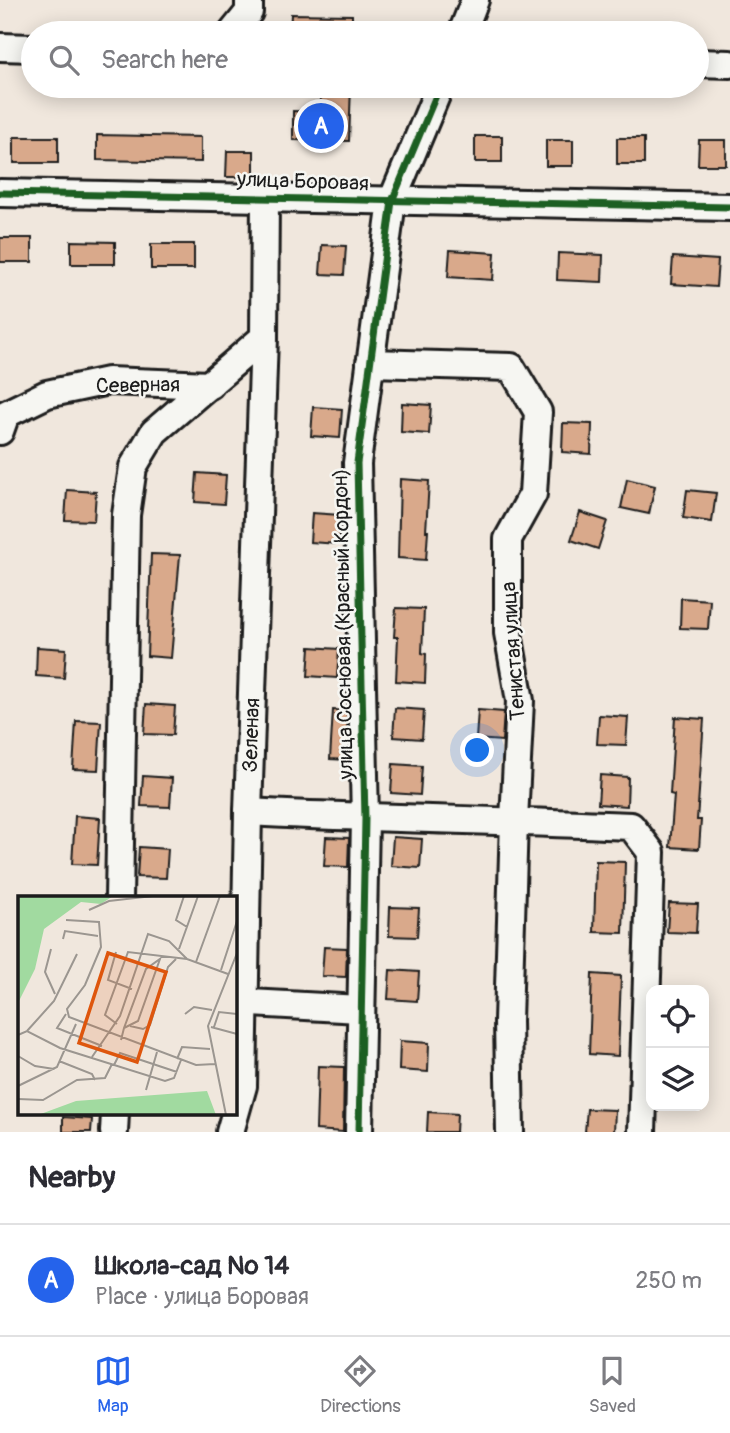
<!DOCTYPE html>
<meta charset="utf-8">
<style>
:root{--surface:#fff;--page:#f7f7f7;--text:#2b2b33;--muted:#7c7c81;--line:#e1e1e2;--accent:#2563eb}
body{margin:0;font-family:Pangolin,sans-serif;background:var(--page);color:var(--text)}
.controls{position:absolute;right:21px;bottom:21px;display:grid;overflow:hidden;border-radius:14px;box-shadow:0 4px 18px #0003}
.controls button{width:63px;height:63px;display:grid;place-items:center;padding:0;border:0;border-bottom:2px solid var(--line);background:var(--surface);color:var(--text);font:35px sans-serif}
.you{position:absolute;left:478px;top:751px;width:24px;height:24px;margin:-18px;border:5px solid #fff;border-radius:50%;background:#1a73e8;box-shadow:0 0 0 10px #1a73e833}
.badge{display:grid;place-items:center;width:46px;height:46px;border-radius:50%;background:var(--accent);color:#fff;font-size:23px;font-weight:700}
.pin{position:absolute;translate:-50% -50%;border:4px solid #fff;box-shadow:0 2px 7px #0006}
.list{margin:0;padding:0;list-style:none}
h2{display:flex;justify-content:space-between;align-items:center;height:91px;margin:0;padding:0 28px;font-size:30px}
h2 small{font-size:23px;font-weight:400;color:var(--muted)}
.list li{display:grid;grid-template-columns:46px 1fr auto;gap:21px;align-items:center;box-sizing:border-box;height:112px;padding:0 28px;border-top:2px solid var(--line)}
.list b{display:block;font-size:26px;white-space:nowrap}
.list p{margin:0;font-size:23px;white-space:nowrap;color:var(--muted)}
.list em{font-size:23px;font-style:normal;color:var(--muted)}
.icon{flex:none;width:38px;height:38px;fill:none;stroke:currentColor;stroke-width:2;stroke-linecap:round;stroke-linejoin:round}
.map{position:relative;flex:none;width:730px;height:1132px;overflow:hidden}
.search{position:absolute;background:var(--surface);box-shadow:0 4px 18px #0003;left:21px;right:21px;top:21px;height:77px;display:flex;align-items:center;gap:18px;box-sizing:border-box;padding:0 24px;border-radius:38px;color:var(--muted);font-size:26px}
.sheet{height:203px;background:var(--surface)}
nav{display:flex;justify-content:space-around;align-items:center;box-sizing:border-box;height:98px;border-top:2px solid var(--line);background:var(--surface);font-size:19px;color:var(--muted)}
nav a{display:grid;justify-items:center;gap:4px}
nav .on{color:var(--accent)}
.map>svg:first-child{display:block}
</style>
<div class="map">
<svg width="730" height="1132" viewBox="0 0 730 1132">
<rect width="100%" height="100%" fill="#f0e7dd"/>
<filter id="ink" filterUnits="userSpaceOnUse"><feTurbulence type="fractalNoise" baseFrequency=".0143" numOctaves="2"/><feDisplacementMap in="SourceGraphic" scale="14" xChannelSelector="R" yChannelSelector="G"/><feConvolveMatrix kernelMatrix="1 2 1 2 8 2 1 2 1" color-interpolation-filters="sRGB"/></filter>
<g filter="url(#ink)">
<g fill="#d9a98b" stroke="#1c1c1c" stroke-width="2">
<path d="M 291,14 L 352,15 L 352,33 L 290,33 Z"/>
<path d="M 321,86 L 351,86 L 349,141 L 293,140 L 293,111 L 320,112 Z"/>
<path d="M 97,135 L 201,137 L 201,162 L 97,160 Z"/>
<rect x="475" y="136" width="27" height="26"/>
<rect x="14" y="137" width="44" height="26"/>
<rect x="617" y="138" width="27" height="26"/>
<rect x="546" y="140" width="27" height="26"/>
<path d="M 699,140 L 726,140 L 726,165 L 698,165 Z"/>
<path d="M 227,151 L 254,151 L 254,177 L 226,177 Z"/>
<rect x="0" y="238" width="32" height="24"/>
<path d="M 71,241 L 115,242 L 115,264 L 71,264 Z"/>
<rect x="151" y="244" width="43" height="25"/>
<path d="M 322,245 L 346,246 L 344,275 L 320,274 Z"/>
<path d="M 450,250 L 495,253 L 493,280 L 448,277 Z"/>
<path d="M 558,253 L 603,255 L 602,282 L 557,280 Z"/>
<path d="M 673,257 L 718,260 L 716,287 L 671,284 Z"/>
<path d="M 402,403 L 431,405 L 429,434 L 401,432 Z"/>
<path d="M 313,407 L 342,409 L 340,438 L 311,436 Z"/>
<path d="M 563,423 L 592,424 L 591,454 L 562,452 Z"/>
<path d="M 197,473 L 226,475 L 224,504 L 195,502 Z"/>
<path d="M 400,479 L 429,481 L 426,531 L 428,531 L 426,560 L 398,558 Z"/>
<path d="M 627,479 L 655,486 L 649,514 L 621,508 Z"/>
<path d="M 67,490 L 96,492 L 94,521 L 65,520 Z"/>
<path d="M 687,490 L 716,493 L 712,522 L 683,518 Z"/>
<path d="M 580,512 L 607,521 L 598,549 L 571,540 Z"/>
<path d="M 312,513 L 340,515 L 339,544 L 310,542 Z"/>
<path d="M 151,554 L 180,555 L 171,658 L 147,656 Z"/>
<path d="M 681,598 L 710,600 L 708,629 L 680,628 Z"/>
<path d="M 396,608 L 424,609 L 422,653 L 426,654 L 425,683 L 396,681 L 398,637 L 394,637 Z"/>
<path d="M 37,647 L 66,649 L 64,678 L 36,676 Z"/>
<path d="M 310,647 L 339,649 L 337,678 L 308,676 Z"/>
<path d="M 146,704 L 175,706 L 173,735 L 144,734 Z"/>
<path d="M 395,708 L 424,710 L 422,739 L 393,737 Z"/>
<path d="M 333,710 L 347,711 L 348,760 L 330,759 Z"/>
<path d="M 478,710 L 504,712 L 502,741 L 476,739 Z"/>
<path d="M 599,715 L 628,717 L 626,745 L 597,744 Z"/>
<path d="M 675,717 L 704,719 L 697,820 L 701,820 L 699,849 L 670,847 L 674,795 L 670,794 Z"/>
<path d="M 76,721 L 101,722 L 98,770 L 73,769 Z"/>
<path d="M 393,764 L 422,766 L 420,795 L 391,793 Z"/>
<path d="M 600,775 L 628,777 L 627,806 L 598,804 Z"/>
<path d="M 143,776 L 172,778 L 170,807 L 141,806 Z"/>
<path d="M 75,816 L 100,818 L 97,865 L 72,864 Z"/>
<path d="M 326,837 L 349,838 L 348,867 L 324,866 Z"/>
<path d="M 393,837 L 422,839 L 420,868 L 391,866 Z"/>
<path d="M 139,847 L 168,849 L 166,878 L 137,877 Z"/>
<path d="M 596,861 L 625,862 L 623,933 L 594,932 Z"/>
<path d="M 669,903 L 698,904 L 696,933 L 667,932 Z"/>
<path d="M 390,907 L 419,908 L 417,937 L 389,936 Z"/>
<path d="M 324,947 L 347,948 L 346,977 L 322,976 Z"/>
<path d="M 390,970 L 419,972 L 417,1001 L 388,999 Z"/>
<path d="M 592,974 L 621,976 L 618,1056 L 589,1054 Z"/>
<path d="M 400,1041 L 429,1043 L 428,1072 L 399,1070 Z"/>
<path d="M 318,1066 L 344,1067 L 343,1132 L 316,1130 Z"/>
<path d="M 587,1109 L 615,1110 L 614,1132 L 585,1132 Z"/>
<path d="M 428,1112 L 457,1114 L 456,1132 L 427,1132 Z"/>
<path d="M 63,1117 L 92,1119 L 91,1132 L 63,1132 Z"/>
</g>
<g fill="none" stroke-linecap="round" stroke-linejoin="round">
<g stroke="#1c1c1c" stroke-width="32">
<g id="minor">
<path d="M 232,33 L 249,12 L 249,0"/>
<path d="M 462,33 L 475,0"/>
<path d="M 0,47 L 33,48"/>
<path d="M 697,63 L 730,64"/>
<path d="M 0,193 L 730,207"/>
<path d="M 370,363 L 511,367 L 538,412 L 533,494 L 508,539 L 508,633 L 520,701 L 514,820 L 508,1021 L 510,1132"/>
<path d="M 0,431 L 6,414 L 47,394 L 108,381 L 210,385"/>
<path d="M 248,812 C 376,819 504,820 631,826 L 651,852 L 642,1132"/>
<path d="M 119,898 L 126,515 L 133,467 L 154,432 L 264,337"/>
<path d="M 234,1002 L 360,1009"/>
<path d="M 114,1132 L 115,1113"/>
<path d="M 230,1132 L 243,1086 L 248,812 L 264,337 L 265,197"/>
<path d="M 359,1132 L 365,819 L 357,463 L 392,201 L 440,86"/>
</g>
</g>
<use href="#minor" stroke="#f6f6f2" stroke-width="26"/>
<g stroke="#f6f6f2" stroke-width="11">
<g id="cycleway">
<path d="M 0,193 L 730,207"/>
<path d="M 359,1132 L 365,819 L 357,463 L 392,201 L 440,86"/>
</g>
</g>
<use href="#cycleway" stroke="#1b5e20" stroke-width="7"/>
</g>
</g>
<g text-anchor="middle" stroke-width="5" stroke-linejoin="round" paint-order="stroke">
<g font-size="21" fill="#1c1c1c" stroke="#f6f6f2">
<text transform="translate(303 181) rotate(2)" y="7">улица Боровая</text>
<text transform="translate(138 385) rotate(-1)" y="7">Северная</text>
<text transform="translate(343 624) rotate(-91)" y="7">улица Сосновая (Красный Кордон)</text>
<text transform="translate(513 651) rotate(-94)" y="7">Тенистая улица</text>
<text transform="translate(251 735) rotate(-88)" y="7">Зеленая</text>
</g>
</g>
<g transform="translate(18 896)">
<rect width="219" height="219" fill="#f0e7dd"/>
<path d="M 0,0 L 95,0 L 83,8 L 63,6 L 26,33 L 17,73 L 0,107 ZM 189,195 L 198,219 L 20,219 L 58,205 Z" fill="#a1daa0"/>
<path fill="none" stroke="#9b9690" stroke-width="2" d="M 166,0 L 158,24 L 169,31M 71,14 L 91,5 L 135,0M 48,24 L 81,26 L 83,51 L 67,89 L 49,113 L 51,121 L 178,169 L 197,168M 45,43 L 47,35 L 80,40M 33,53 L 27,76 L 37,98M 161,53 L 180,0M 98,56 L 90,84 L 114,93M 178,66 L 202,0M 203,74 L 219,25M 48,118 L 39,132 L 84,150M 167,118 L 176,111 L 194,114M 99,128 L 87,119 L 110,56 L 169,63 L 210,78M 112,130 L 125,133 L 132,129 L 150,71 L 158,63M 193,131 L 219,138M 196,131 L 201,116 L 219,118M 9,135 L 36,105 L 59,58M 0,139 L 9,135 L 42,152 L 147,185 L 156,182 L 163,164M 103,144 L 106,132 L 128,73 L 142,63 L 120,125 L 106,132M 0,160 L 17,170 L 36,173M 74,161 L 102,120 L 130,38 L 151,45 L 169,63M 159,163 L 164,151 L 192,153M 41,165 L 74,178 L 77,184M 96,169 L 102,157 L 159,176M 0,190 L 39,171 L 58,128M 128,194 L 139,156M 0,203 L 25,204 L 59,184 L 87,182 L 94,168M 208,219 L 190,130 L 219,57"/>
<path fill="#de560d" fill-opacity="0.15" stroke="#de560d" stroke-width="3.5" d="M 90,57 L 148,76 L 119,166 L 61,147 Z"/>
<rect width="219" height="219" fill="none" stroke="#1c1c1c" stroke-width="3.5"/>
</g>
</svg>
<div class="controls">
<button><svg class="icon" aria-label="locate" viewBox="0 0 24 24"><circle cx="12" cy="12" r="6"/><path d="M12 2v4M12 18v4M2 12h4M18 12h4"/></svg></button>
<button><svg class="icon" aria-label="layers" viewBox="0 0 24 24"><path d="M12 4l9 5-9 5-9-5zM3 14l9 5 9-5"/></svg></button>
</div>
<div class="you"></div>
<div class="pin badge" style="left:321px;top:126px">A</div>
<div class="search"><svg class="icon" aria-label="search" viewBox="0 0 24 24"><circle cx="10" cy="10" r="6"/><path d="M15 15l6 6"/></svg>Search here</div>
</div>
<section class="sheet">
<h2>Nearby<small></small></h2>
<ul class="list">
<li><span class="badge">A</span><div><b>Школа-сад № 14</b><p>Place · улица Боровая</p></div><em>250 m</em></li>
</ul>
</section>
<nav>
<a class="on"><svg class="icon" aria-label="map" viewBox="0 0 24 24"><path d="M3 6l6-2 6 2 6-2v14l-6 2-6-2-6 2zM9 4v14M15 6v14"/></svg>Map</a>
<a><svg class="icon" aria-label="directions" viewBox="0 0 24 24"><path d="M12 3l9 9-9 9-9-9zM9 14v-3h6M13 9l2 2-2 2"/></svg>Directions</a>
<a><svg class="icon" aria-label="saved" viewBox="0 0 24 24"><path d="M7 4h10v16l-5-4-5 4z"/></svg>Saved</a>
</nav>
